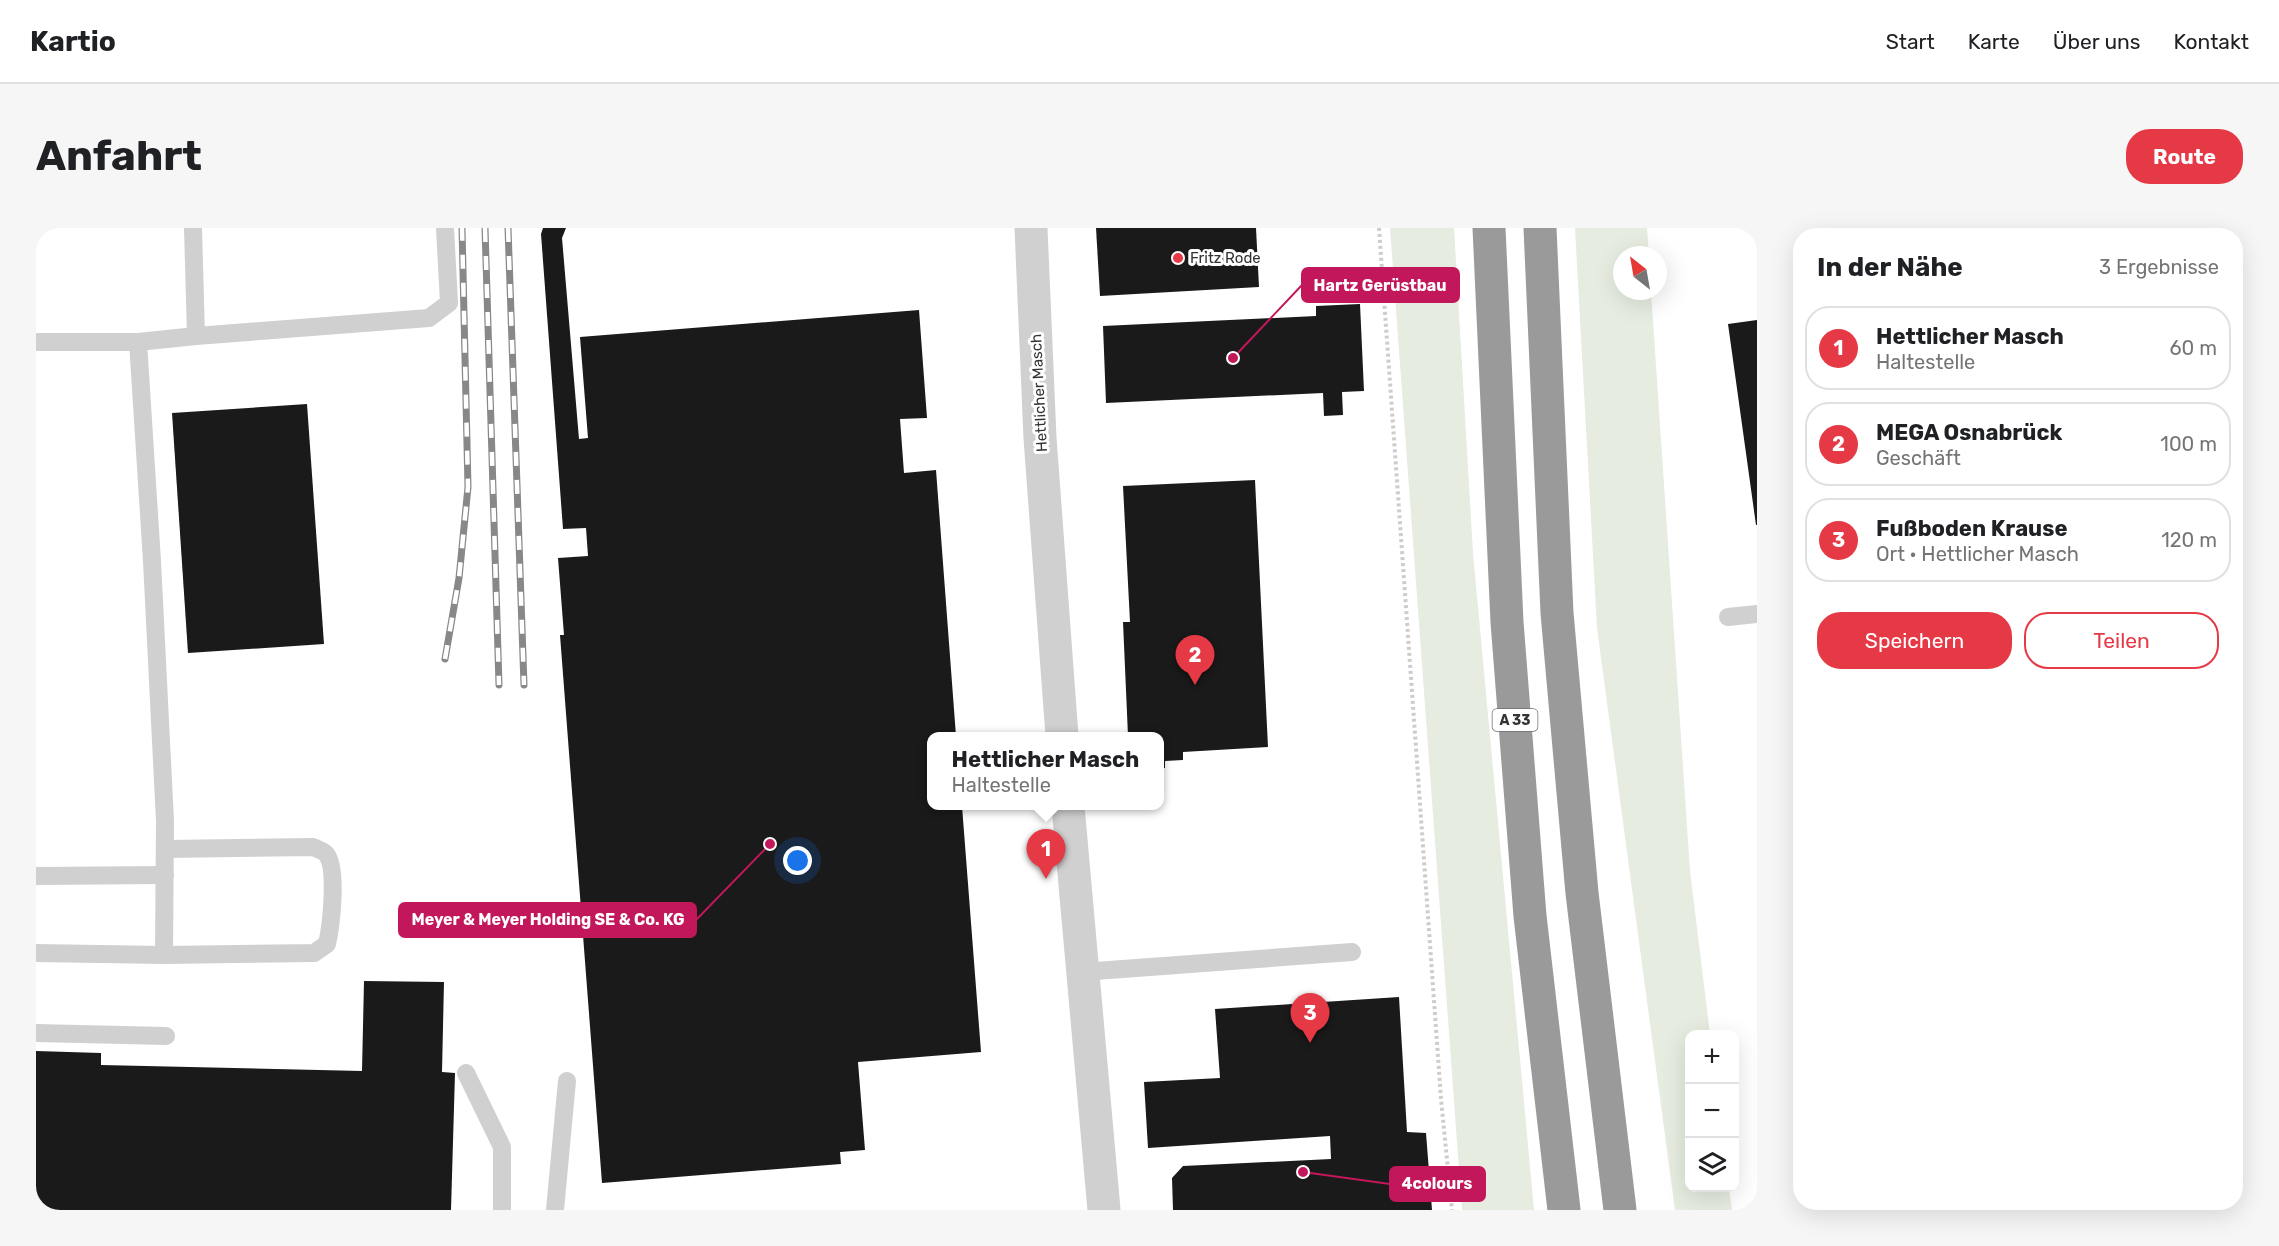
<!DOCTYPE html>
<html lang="de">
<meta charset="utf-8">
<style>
:root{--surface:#fff;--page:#f6f6f6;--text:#202124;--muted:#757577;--line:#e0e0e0;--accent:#e63946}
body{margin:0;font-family:Rubik,sans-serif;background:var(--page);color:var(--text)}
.controls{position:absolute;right:18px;bottom:18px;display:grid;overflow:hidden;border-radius:12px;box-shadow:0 6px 24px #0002}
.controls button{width:54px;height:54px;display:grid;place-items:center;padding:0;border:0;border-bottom:2px solid var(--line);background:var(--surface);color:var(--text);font:30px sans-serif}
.compass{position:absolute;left:1577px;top:18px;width:54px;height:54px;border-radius:50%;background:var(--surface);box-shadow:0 6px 24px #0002;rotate:329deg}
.you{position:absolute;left:762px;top:633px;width:21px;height:21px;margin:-15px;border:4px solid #fff;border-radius:50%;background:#1a73e8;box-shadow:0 0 0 9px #1a73e833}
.badge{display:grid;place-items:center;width:39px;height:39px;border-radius:50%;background:var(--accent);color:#fff;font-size:20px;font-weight:700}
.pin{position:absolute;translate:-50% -50px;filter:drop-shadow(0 2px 3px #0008)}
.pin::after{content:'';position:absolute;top:32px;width:21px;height:18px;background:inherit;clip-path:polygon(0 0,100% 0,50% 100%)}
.popup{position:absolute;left:891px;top:504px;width:237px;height:78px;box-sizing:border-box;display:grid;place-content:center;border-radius:12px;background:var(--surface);filter:drop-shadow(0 2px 4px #0005);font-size:20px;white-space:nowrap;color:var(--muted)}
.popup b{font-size:22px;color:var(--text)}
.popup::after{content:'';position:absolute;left:50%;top:100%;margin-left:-12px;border:12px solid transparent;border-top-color:var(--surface)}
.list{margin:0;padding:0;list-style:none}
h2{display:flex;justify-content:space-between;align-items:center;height:78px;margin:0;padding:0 24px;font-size:26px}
h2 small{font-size:20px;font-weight:400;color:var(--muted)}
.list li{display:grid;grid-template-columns:39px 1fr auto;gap:18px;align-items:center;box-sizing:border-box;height:84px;margin:0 12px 12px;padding:0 12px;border:2px solid var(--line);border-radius:24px}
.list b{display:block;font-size:22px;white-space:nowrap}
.list p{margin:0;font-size:20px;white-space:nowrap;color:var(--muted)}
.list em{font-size:20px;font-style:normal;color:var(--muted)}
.actions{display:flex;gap:12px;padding:18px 24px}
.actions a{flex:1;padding:14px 0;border:2px solid var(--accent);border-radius:24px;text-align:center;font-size:21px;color:var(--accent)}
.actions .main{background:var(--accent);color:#fff}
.icon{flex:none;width:33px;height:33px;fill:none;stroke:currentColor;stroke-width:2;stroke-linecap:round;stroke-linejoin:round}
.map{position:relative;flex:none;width:1721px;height:982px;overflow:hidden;border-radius:24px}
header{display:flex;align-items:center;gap:36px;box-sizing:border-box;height:84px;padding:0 30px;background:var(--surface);border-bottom:2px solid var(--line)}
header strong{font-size:28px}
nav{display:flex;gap:33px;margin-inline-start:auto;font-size:21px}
.intro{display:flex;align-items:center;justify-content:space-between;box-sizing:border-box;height:144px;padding:0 36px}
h1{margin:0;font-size:42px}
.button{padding:15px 27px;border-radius:24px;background:var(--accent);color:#fff;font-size:21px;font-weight:700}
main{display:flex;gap:36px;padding:0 36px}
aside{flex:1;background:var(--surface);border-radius:24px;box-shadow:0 6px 24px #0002}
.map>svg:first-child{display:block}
</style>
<header>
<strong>Kartio</strong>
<nav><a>Start</a><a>Karte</a><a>Über uns</a><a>Kontakt</a></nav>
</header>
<div class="intro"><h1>Anfahrt</h1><a class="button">Route</a></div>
<main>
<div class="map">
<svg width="1721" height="982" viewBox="0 0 1721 982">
<rect width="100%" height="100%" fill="#fff"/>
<g fill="#e6ecdf">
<path d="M 1354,0 L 1418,0 L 1437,325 L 1498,982 L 1426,982 Z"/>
<path d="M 1539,0 L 1611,0 L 1613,27 L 1586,27 L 1586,63 L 1615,63 L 1654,643 L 1674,806 L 1654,806 L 1654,960 L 1693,960 L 1696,982 L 1639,982 L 1561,400 Z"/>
</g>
<g fill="#1a1a1a">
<path d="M 507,0 L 530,0 L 526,10 L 543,211 L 552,210 L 544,109 L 883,82 L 891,190 L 864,191 L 868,245 L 900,242 L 920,508 L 896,508 L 896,578 L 926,578 L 945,824 L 822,834 L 829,922 L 804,924 L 805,936 L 566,955 L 524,407 L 528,407 L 522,330 L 552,328 L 550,300 L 527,301 L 505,6 Z"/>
<path d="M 1060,0 L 1220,0 L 1223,59 L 1064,68 Z"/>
<path d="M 1324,76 L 1328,163 L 1306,164 L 1307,187 L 1288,188 L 1287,165 L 1070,175 L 1067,98 L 1280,88 L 1280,78 Z"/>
<path d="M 1721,92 L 1721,297 L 1720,297 L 1692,96 Z"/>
<path d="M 271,176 L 288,416 L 152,425 L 136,185 Z"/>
<path d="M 1219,252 L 1232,519 L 1147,524 L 1147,532 L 1129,533 L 1129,540 L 1124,541 L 1124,508 L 1092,508 L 1087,394 L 1094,394 L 1087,258 Z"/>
<path d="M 328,753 L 408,754 L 406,844 L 419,845 L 415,982 L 0,982 L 0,823 L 65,825 L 65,837 L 326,843 Z"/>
<path d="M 1363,769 L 1371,904 L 1390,905 L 1396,982 L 1137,982 L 1136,950 L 1147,938 L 1295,931 L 1294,908 L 1112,920 L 1108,854 L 1184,850 L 1179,781 Z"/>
</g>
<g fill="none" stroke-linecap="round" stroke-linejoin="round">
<path stroke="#cdcdcd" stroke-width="4" stroke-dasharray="3 3" stroke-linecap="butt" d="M 1343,0 L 1405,871 L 1416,982"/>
<g stroke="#d0d0d0" stroke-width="18">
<path d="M 160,108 L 393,90 L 413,75 L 409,0"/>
<path d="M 0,114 L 102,114"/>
<path d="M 1692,389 L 1721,386"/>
<path d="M 0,648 L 129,647"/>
<path d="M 0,725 L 128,727 L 278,725 L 291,716 C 295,699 302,639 290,626 C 288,623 281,621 277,619 L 129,621"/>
<path d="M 128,727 L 129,593 L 116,333 L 102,114 L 160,108 L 157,0"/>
<path d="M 1046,744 L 1316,724"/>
<path d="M 0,805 L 130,808"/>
<path d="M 430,845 L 466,919 L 466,982"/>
<path d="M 519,982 L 531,853"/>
</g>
<g stroke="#d0d0d0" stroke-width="33">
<path d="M 995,0 L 1004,210 L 1026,508"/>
<path d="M 1032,578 L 1068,982"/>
</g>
<g stroke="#9a9a9a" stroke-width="33">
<path d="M 1453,0 L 1471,394 L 1494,688 L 1528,982"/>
<path d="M 1504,0 L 1521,385 L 1546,665 L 1584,982"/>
</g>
<g stroke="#888" stroke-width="7">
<g id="rail">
<path d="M 449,0 L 463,457"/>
<path d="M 472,0 L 488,457"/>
<path d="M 409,431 L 423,350 L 432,259 L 426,0"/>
</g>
</g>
<use href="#rail" stroke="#fff" stroke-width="4.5" stroke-dasharray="14" stroke-linecap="butt"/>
</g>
<circle fill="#e63946" stroke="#fff" stroke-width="2" cx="1142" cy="30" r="6"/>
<g text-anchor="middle" stroke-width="6" stroke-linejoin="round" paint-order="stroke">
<rect fill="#fff" stroke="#707070" stroke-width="1.5" x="1456.5" y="481" width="45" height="22" rx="4.5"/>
<g font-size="14" font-weight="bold" fill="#333">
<text x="1479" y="497">A 33</text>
</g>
<g font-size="15" fill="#333" stroke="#fff" text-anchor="start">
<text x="1154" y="35">Fritz Rode</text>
</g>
<g font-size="15" fill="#333" stroke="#fff">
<text transform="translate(1003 165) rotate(-93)" y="5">Hettlicher Masch</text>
</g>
</g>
<path fill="none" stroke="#c2185b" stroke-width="2" d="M1197 130L1266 57M734 616L660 692M1267 944L1354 956"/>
<g fill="#c2185b" stroke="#fff" stroke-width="2">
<circle cx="1197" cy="130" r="6"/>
<circle cx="734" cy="616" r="6"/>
<circle cx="1267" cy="944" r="6"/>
</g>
<g fill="#c2185b" stroke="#c2185b" stroke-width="2">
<rect x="1266" y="40" width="157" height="34" rx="6"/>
<rect x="363" y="675" width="297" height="34" rx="6"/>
<rect x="1354" y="939" width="95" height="34" rx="6"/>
</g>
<g font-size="16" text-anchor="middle" font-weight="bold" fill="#fff">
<text x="1344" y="63">Hartz Gerüstbau</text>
<text x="512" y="697">Meyer &amp; Meyer Holding SE &amp; Co. KG</text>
<text x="1401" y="961">4colours</text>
</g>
</svg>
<div class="controls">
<button>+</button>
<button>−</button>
<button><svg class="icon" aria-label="layers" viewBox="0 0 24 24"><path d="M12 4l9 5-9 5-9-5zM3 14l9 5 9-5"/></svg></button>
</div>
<svg class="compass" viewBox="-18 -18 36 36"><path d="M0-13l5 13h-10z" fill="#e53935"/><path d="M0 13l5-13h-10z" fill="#757577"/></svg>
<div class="you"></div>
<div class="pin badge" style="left:1010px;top:651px">1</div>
<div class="popup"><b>Hettlicher Masch</b>Haltestelle</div>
<div class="pin badge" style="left:1159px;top:457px">2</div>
<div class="pin badge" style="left:1274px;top:815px">3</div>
</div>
<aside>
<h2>In der Nähe<small>3 Ergebnisse</small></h2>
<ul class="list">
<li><span class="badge">1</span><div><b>Hettlicher Masch</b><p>Haltestelle</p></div><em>60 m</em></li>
<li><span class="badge">2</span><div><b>MEGA Osnabrück</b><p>Geschäft</p></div><em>100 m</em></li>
<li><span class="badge">3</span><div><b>Fußboden Krause</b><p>Ort · Hettlicher Masch</p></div><em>120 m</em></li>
</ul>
<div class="actions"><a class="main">Speichern</a><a>Teilen</a></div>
</aside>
</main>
